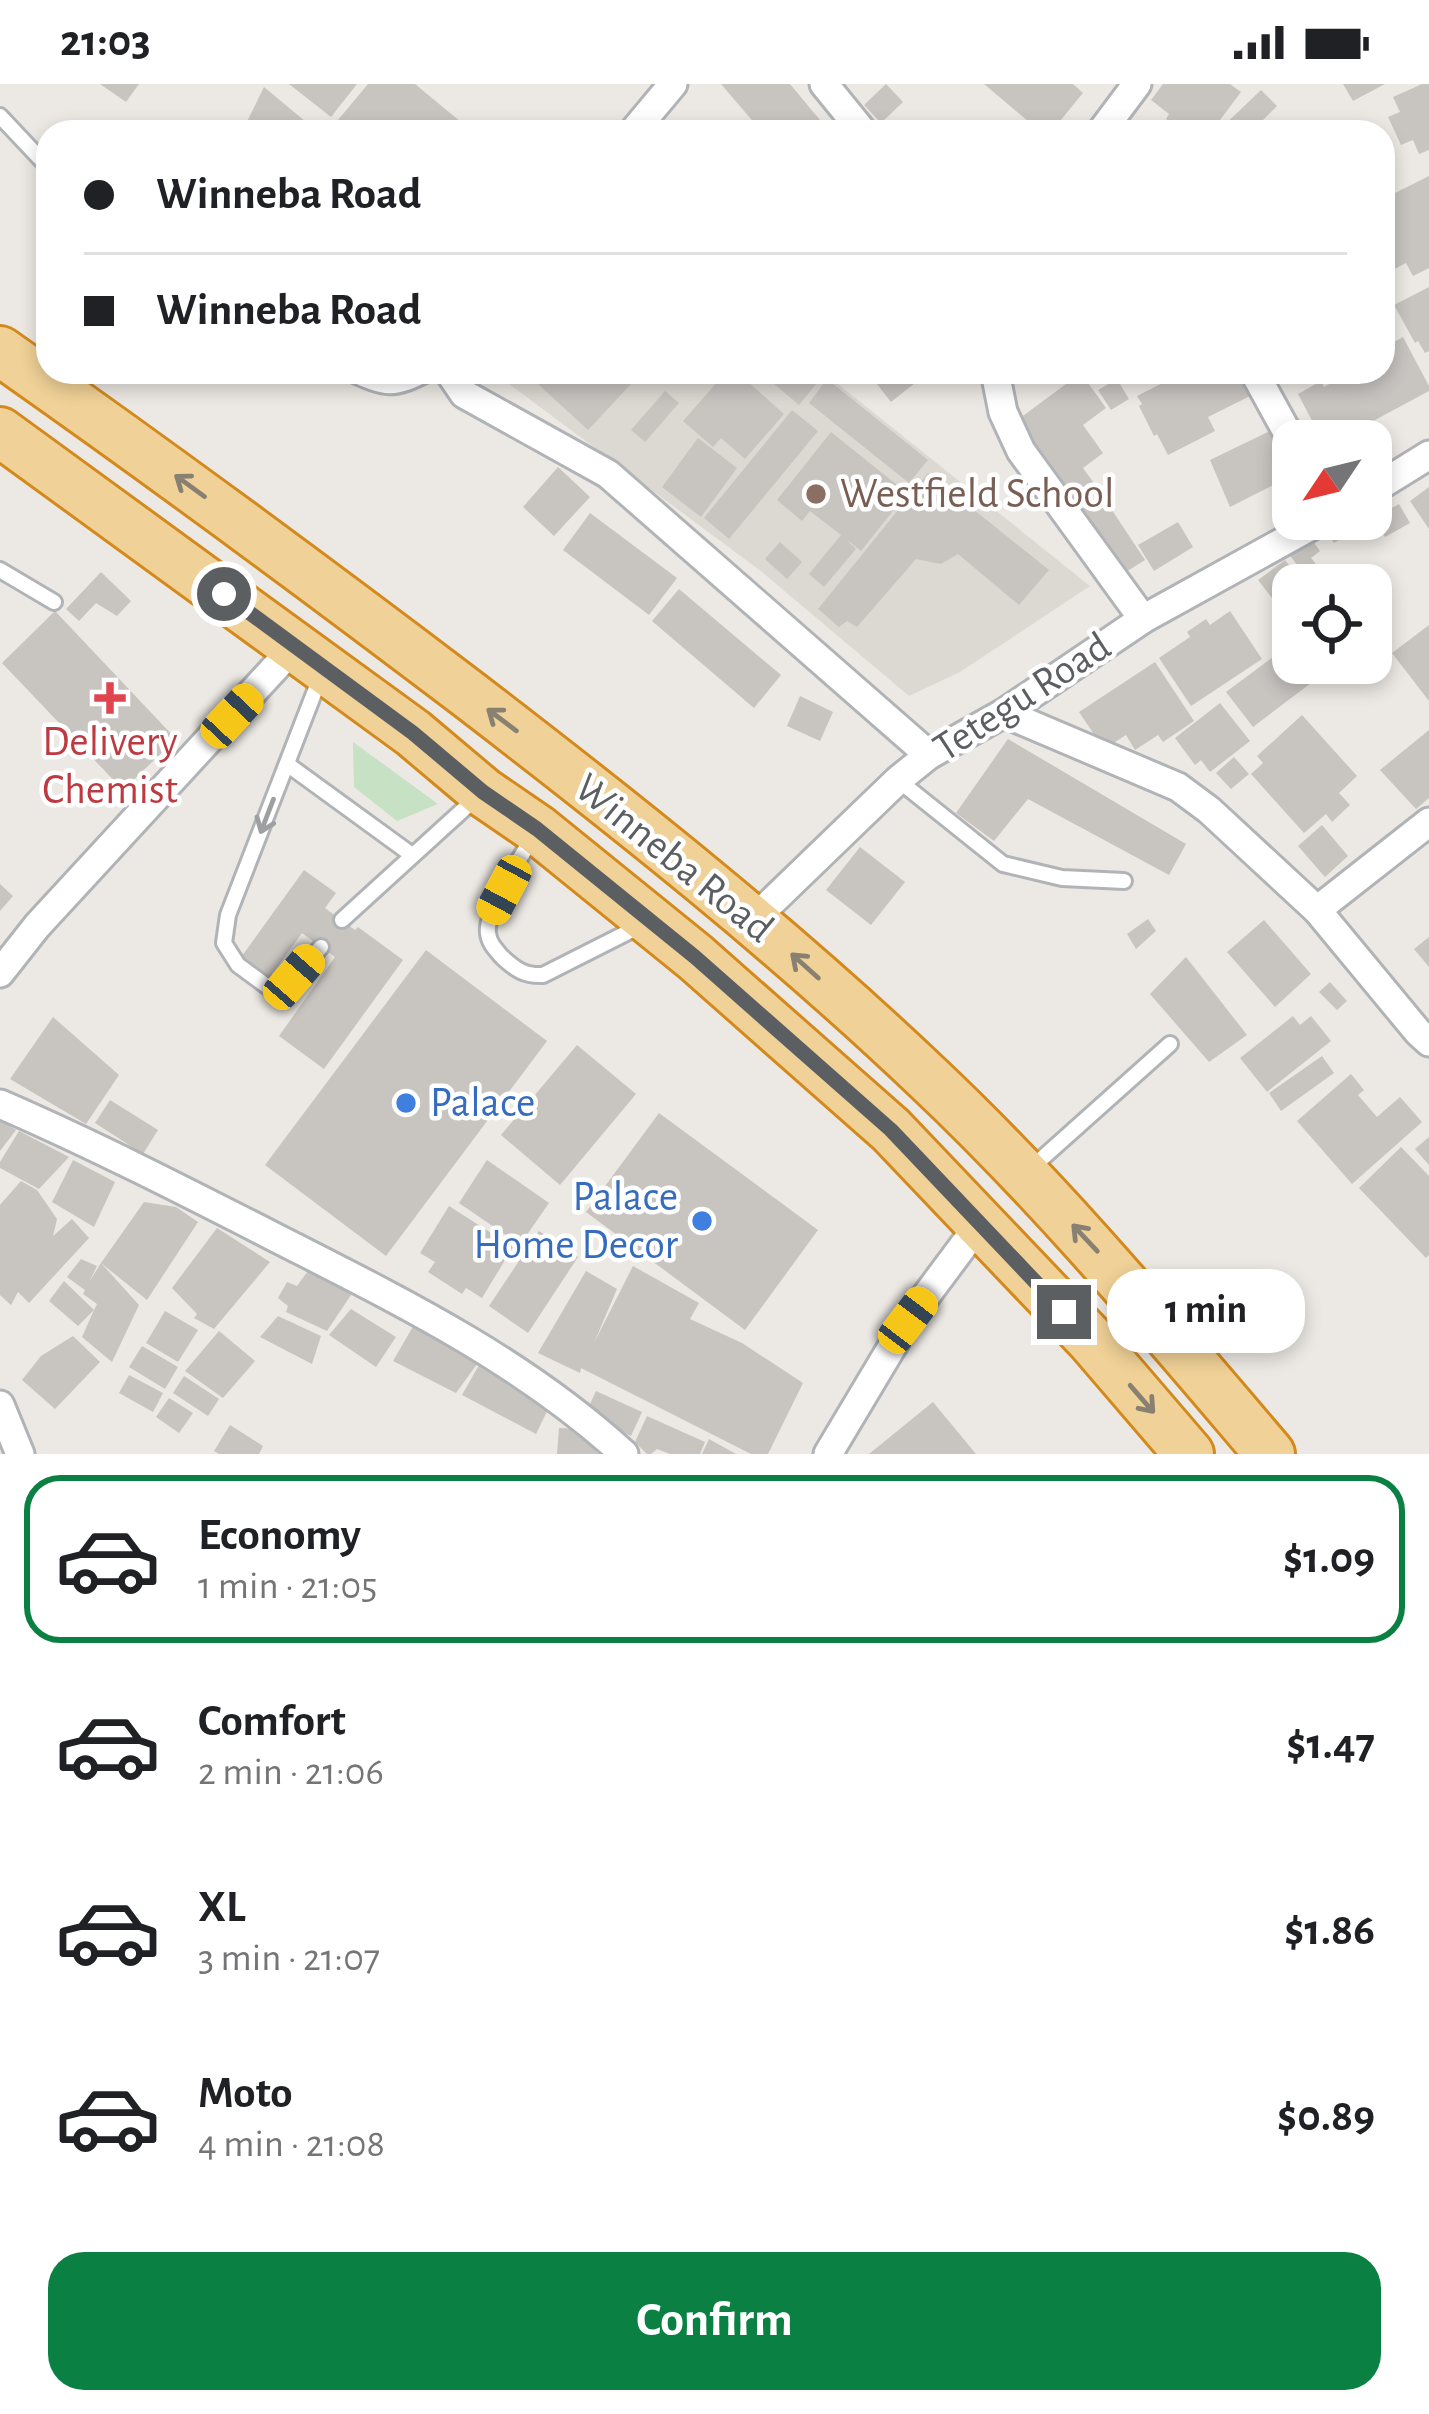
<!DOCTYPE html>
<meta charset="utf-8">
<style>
:root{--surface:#fff;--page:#f6f6f6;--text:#202124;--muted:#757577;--line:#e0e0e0;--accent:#0b8043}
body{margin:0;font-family:"Alegreya Sans",sans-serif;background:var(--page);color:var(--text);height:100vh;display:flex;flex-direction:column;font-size:45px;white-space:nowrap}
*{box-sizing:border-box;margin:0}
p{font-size:39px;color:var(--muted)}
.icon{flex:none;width:66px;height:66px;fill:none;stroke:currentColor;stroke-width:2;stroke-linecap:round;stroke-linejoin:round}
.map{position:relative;height:1370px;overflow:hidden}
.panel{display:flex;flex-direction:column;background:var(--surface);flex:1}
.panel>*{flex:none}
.hud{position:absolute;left:36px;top:36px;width:1359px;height:264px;border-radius:36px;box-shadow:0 6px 18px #0003;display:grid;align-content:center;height:264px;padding:0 48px;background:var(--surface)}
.needle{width:78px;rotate:235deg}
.fabs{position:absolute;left:1272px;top:336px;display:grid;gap:24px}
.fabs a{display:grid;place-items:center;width:120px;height:120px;border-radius:24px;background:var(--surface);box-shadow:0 6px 18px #0003;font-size:60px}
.end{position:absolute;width:54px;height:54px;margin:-27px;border:15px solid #5c5f62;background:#fff;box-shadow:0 0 0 6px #fff}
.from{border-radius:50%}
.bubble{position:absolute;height:84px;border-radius:36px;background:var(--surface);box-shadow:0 6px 18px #0003;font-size:39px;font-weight:700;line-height:84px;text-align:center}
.car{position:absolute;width:36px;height:72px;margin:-36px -18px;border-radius:15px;box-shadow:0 0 9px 3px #0007;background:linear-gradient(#f5c518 24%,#345 0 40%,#f5c518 0 76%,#345 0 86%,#f5c518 0)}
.hud b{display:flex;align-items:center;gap:42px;height:114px;font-size:45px}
.hud b+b{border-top:3px solid var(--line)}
.hud i{width:30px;height:30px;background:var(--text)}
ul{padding:21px 0 0;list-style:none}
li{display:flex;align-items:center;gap:36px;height:168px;margin:0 24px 18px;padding:0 24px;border:6px solid transparent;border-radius:36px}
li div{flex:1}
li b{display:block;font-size:45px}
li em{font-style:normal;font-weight:700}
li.current{border-color:var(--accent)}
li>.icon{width:108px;height:108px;stroke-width:1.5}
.button{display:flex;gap:24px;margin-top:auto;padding:24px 48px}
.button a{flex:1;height:138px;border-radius:36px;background:var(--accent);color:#fff;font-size:48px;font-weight:700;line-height:138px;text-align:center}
.status{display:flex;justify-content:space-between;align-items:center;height:84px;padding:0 60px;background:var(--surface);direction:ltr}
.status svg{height:33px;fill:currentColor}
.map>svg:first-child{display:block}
.education{fill:#dcd8d2}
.green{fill:#c6e1c3}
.building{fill:#c8c4c0}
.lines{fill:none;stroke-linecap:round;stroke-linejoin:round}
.lane-casing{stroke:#b1b4b7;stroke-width:20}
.street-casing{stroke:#b1b4b7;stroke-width:33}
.highway-casing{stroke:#d4891c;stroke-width:54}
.lane{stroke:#fff;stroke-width:14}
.street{stroke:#fff;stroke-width:27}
.highway{stroke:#f0d197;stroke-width:48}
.oneway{stroke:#888172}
.oneway2{stroke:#9d9fa1}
.route{stroke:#5c5f62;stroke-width:15}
.education-dot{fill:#8d6e63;stroke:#fff;stroke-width:4.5}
.health-dot{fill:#e0444e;stroke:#fff;stroke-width:4.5}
.shop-dot{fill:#3f7fe0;stroke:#fff;stroke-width:4.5}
.labels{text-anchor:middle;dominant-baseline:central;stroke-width:9;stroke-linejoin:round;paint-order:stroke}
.education-label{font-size:42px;fill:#785e54;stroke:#fff;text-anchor:start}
.street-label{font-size:42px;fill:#5c5f62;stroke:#fff}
.health-label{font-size:42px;fill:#be3a42;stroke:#fff}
.shop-label{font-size:42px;fill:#366cbe;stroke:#fff;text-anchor:start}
</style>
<div class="status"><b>21:03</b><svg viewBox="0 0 49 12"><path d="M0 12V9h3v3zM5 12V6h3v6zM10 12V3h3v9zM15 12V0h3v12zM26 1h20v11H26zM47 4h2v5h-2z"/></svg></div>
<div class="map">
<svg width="1429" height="1370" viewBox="0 0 1429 1370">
<rect width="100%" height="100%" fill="#ece9e4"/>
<polygon class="education" points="493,288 823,288 1090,502 960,588 909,612 762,488"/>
<polygon class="green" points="353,658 438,720 397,737 354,703"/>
<g class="building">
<polygon points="100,0 139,0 126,18"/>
<polygon points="289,0 357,0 331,33"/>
<polygon points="368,0 415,0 473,48 328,48"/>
<polygon points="721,0 790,0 830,48 762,48"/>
<polygon points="886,0 903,18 881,39 864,21"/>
<polygon points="984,0 1073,0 1083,9 1051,48 1041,48"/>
<polygon points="1163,0 1230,0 1241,8 1211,48 1184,48 1166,35 1169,30 1151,16"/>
<polygon points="1343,0 1385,0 1353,17"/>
<polygon points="1422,0 1429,0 1429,66 1419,70 1413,56 1401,61 1388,33 1400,28 1393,13"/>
<polygon points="264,3 318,48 242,48"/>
<polygon points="1261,6 1277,22 1251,48 1217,48"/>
<polygon points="1429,92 1429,184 1413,192 1406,179 1383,191 1383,115"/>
<polygon points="1429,203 1429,267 1425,269 1418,257 1415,259 1394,221"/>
<polygon points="1403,253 1429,302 1429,307 1336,357 1315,357 1313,354 1319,350 1298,310 1321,297 1324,303 1351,288 1383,288 1383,264"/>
<polygon points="525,288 621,288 632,299 588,346"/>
<polygon points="726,288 737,288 784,330 745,375 721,354 713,363 683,337"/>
<polygon points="760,288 817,288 822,293 799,321"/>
<polygon points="884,288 929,288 891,318 877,300 887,292"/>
<polygon points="1184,288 1238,288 1250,312 1208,333 1215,347 1168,371 1157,350 1154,352 1139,322 1142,320 1137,312"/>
<polygon points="1279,288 1304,288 1285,299"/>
<polygon points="1081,289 1106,324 1083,341 1103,369 1083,384 1096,402 1071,420 1038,375 1042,372 1016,337"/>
<polygon points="827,295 928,376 909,399 809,319"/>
<polygon points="1117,295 1129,315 1111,326 1098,306"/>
<polygon points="665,307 679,319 645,358 631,346"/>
<polygon points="792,326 818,347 729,455 704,434"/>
<polygon points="1278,343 1293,373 1293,391 1230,423 1210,376"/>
<polygon points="831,348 907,409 861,467 846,455 856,465 824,503 809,490 841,451 810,427 802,437 777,416"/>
<polygon points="698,354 737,384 701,433 662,403"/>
<polygon points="558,383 590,413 554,452 523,423"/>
<polygon points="928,389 1049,486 1019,521 958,470 941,480 916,475 857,543 847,537 839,543 818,525"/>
<polygon points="1429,403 1429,445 1410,417"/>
<polygon points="1102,411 1145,476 1121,491 1079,427"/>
<polygon points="1399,420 1410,439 1385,453 1374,434"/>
<polygon points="590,429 677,494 649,531 563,466"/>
<polygon points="1339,435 1367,435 1369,438 1334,459 1324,444"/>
<polygon points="1178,438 1193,463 1154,487 1138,461"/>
<polygon points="1307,449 1320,467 1311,474 1319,484 1306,493 1286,466"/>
<polygon points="780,458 802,478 787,495 765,475"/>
<polygon points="1285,476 1302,498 1293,501 1293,505 1275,518 1258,496"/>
<polygon points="101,488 131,517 117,532 96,519 79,537 66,525"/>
<polygon points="1322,488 1331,501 1304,501"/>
<polygon points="679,505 781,591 754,624 652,537"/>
<polygon points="55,527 176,655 123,706 2,579"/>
<polygon points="1230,527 1262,575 1191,622 1159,574 1190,553 1187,548 1206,535 1210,541"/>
<polygon points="1429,541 1429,617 1392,569"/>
<polygon points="1285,564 1293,579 1296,579 1311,599 1253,643 1226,608"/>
<polygon points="1155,578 1194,637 1163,658 1158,651 1135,666 1126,651 1104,665 1079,628"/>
<polygon points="800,612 833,628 820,657 787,642"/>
<polygon points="1220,619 1250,657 1210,688 1201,676 1195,681 1175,654"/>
<polygon points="1302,631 1357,692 1339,709 1350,721 1332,738 1326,730 1304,749 1251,690 1263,679 1257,672"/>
<polygon points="1429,646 1429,714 1416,725 1380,686"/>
<polygon points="1008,655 1186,760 1169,791 1028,715 994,757 956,729"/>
<polygon points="1234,673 1249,690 1231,705 1216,689"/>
<polygon points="1322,741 1348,772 1325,793 1298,762"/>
<polygon points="860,763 905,798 871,841 826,806"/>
<polygon points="304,786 336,809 325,824 355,846 358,843 403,876 324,985 279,952 335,873 302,849 270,893 242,872"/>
<polygon points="0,800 13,812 0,827"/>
<polygon points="1148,835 1156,847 1136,865 1127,850"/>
<polygon points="1264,836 1311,890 1275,923 1227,868"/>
<polygon points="1429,853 1429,883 1414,865"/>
<polygon points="426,866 547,957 386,1172 265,1081"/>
<polygon points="1186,873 1247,951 1209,978 1150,910"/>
<polygon points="1330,898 1347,917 1337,926 1319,908"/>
<polygon points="1293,932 1300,941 1311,932 1331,957 1267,1008 1240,974"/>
<polygon points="53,933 119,991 86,1040 10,995"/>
<polygon points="577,961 636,1010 560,1101 501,1051"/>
<polygon points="1322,972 1334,989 1281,1027 1269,1009"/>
<polygon points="1351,990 1364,1006 1358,1011 1377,1033 1400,1013 1422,1038 1352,1100 1297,1037"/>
<polygon points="110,1016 158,1046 143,1070 95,1039"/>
<polygon points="659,1029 818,1146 745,1246 586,1128"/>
<polygon points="0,1036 16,1046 0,1067"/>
<polygon points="19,1047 69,1073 39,1105 0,1084 0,1078"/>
<polygon points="1429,1053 1429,1081 1415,1065"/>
<polygon points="1401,1063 1429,1092 1429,1171 1426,1174 1359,1104"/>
<polygon points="73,1076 115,1098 94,1143 52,1118"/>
<polygon points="487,1076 549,1119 520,1161 459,1119"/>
<polygon points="21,1097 37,1106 57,1135 53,1152 72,1135 89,1154 29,1219 18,1208 11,1221 0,1211 0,1121"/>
<polygon points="144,1118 176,1123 198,1138 147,1216 101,1179"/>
<polygon points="449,1122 513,1163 482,1214 466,1204 462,1210 428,1188 435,1178 420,1169"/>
<polygon points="217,1144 270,1178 214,1245 194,1234 197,1230 172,1204"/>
<polygon points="539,1147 578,1173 528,1249 489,1222"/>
<polygon points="81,1175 97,1182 89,1198 101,1179 139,1221 112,1278 82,1253 94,1226 78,1242 49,1217 64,1197 94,1226 97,1220 83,1210 85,1206 67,1193"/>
<polygon points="633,1182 699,1219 690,1235 742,1259 803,1299 768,1370 751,1370 581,1284 580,1289 538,1269 586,1187 617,1205 594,1259"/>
<polygon points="308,1187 335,1197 351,1211 327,1247 286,1228 288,1222 278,1214 287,1198 297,1202"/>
<polygon points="351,1225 396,1253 376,1283 329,1251"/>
<polygon points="165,1227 198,1246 178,1278 146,1259"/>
<polygon points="278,1232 321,1252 312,1280 260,1253"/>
<polygon points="415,1239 480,1276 456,1309 393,1277"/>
<polygon points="219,1247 255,1277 223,1314 185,1287"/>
<polygon points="73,1252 100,1278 55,1325 22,1296 41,1272"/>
<polygon points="142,1262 178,1283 165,1305 129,1283"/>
<polygon points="479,1281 551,1319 536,1350 462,1311"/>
<polygon points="129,1291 163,1309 153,1328 119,1309"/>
<polygon points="184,1292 219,1315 208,1332 173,1309"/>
<polygon points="596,1307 642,1328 631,1352 585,1331"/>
<polygon points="169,1314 193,1329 179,1349 156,1333"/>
<polygon points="933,1318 976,1370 869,1370"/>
<polygon points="647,1332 705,1358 700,1370 670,1370 657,1365 651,1370 647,1370 635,1358"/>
<polygon points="230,1341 263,1362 259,1370 219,1370 214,1367"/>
<polygon points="559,1344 577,1345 610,1370 557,1370"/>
<polygon points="709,1355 736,1370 702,1370"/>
</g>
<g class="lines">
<g class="lane-casing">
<g id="lane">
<polyline points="0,32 48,83"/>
<path d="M347,288C387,306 392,308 431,288"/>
<polyline points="0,486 54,518"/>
<polyline points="320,594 228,831 224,859 238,881 268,903 294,893 321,863"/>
<polyline points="287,680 412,771"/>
<polyline points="898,696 1003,780 1062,794 1124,797"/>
<path d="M532,754C520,775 485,827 488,849C489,859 495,865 502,873C516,886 525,892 543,891L640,842"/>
<polyline points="342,836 476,714"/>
<polyline points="1029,1086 1170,960"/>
</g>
</g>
<g class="street-casing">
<g id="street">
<polyline points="824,0 863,48"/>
<polyline points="633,48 673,0"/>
<polyline points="1101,48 1137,0"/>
<polyline points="449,288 464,310 608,390 929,671"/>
<polyline points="995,288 1003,328 1021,367 1143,535"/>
<polyline points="1254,288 1293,359"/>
<polyline points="1371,407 1429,371"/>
<polyline points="1004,629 1178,703 1209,726 1317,826 1418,948 1429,958"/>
<polyline points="1317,826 1429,738"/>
<polyline points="753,836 898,696 929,671 1004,629 1143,535 1324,435"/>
<polyline points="0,889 37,842 296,561"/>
<path d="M0,1020C99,1063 194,1112 290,1161C408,1221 526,1280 624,1370"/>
<polyline points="0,1321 20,1370"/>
<polyline points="828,1370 908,1236 981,1138"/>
</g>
</g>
<g class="highway-casing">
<g id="highway">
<path d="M0,267C158,378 314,493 468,610C627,732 783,856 928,994C1052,1111 1160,1241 1270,1370"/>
<polyline points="0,348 413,649 483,708 537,745 695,873 891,1046 1092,1257 1189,1370"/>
</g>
</g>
<use href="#lane" class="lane"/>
<use href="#street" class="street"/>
<use href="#highway" class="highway"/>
</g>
<defs><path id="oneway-shaft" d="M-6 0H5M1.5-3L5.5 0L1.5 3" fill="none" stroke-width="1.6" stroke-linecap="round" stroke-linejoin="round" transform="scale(3)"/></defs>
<g class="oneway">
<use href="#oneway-shaft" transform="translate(190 402) rotate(-144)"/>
<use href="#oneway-shaft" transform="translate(502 636) rotate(-143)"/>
<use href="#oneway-shaft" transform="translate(805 882) rotate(-138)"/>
<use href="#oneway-shaft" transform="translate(1085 1154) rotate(-133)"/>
<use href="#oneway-shaft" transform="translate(1142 1315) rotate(49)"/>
</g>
<use class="oneway2" href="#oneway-shaft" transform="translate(267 732) rotate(111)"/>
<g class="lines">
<polyline class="route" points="224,510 413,649 483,708 537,745 695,873 891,1046 1064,1228"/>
</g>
<circle class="education-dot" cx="816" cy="410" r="12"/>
<path class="health-dot" d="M104 596h12v12h12v12h-12v12h-12v-12h-12v-12h12z"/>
<g class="shop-dot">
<circle cx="406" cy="1019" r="12"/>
<circle cx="702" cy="1137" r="12"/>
</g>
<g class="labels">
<g class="education-label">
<text x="840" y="410">Westfield School</text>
</g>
<g class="street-label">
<text transform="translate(1022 613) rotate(-33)">Tetegu Road</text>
<text transform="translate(674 774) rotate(39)">Winneba Road</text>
</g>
<g class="health-label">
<text x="110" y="658">Delivery<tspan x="110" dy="48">Chemist</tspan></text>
</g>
<g class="shop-label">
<text x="430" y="1019">Palace</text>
<text x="678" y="1113" text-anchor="end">Palace<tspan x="678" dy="48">Home Decor</tspan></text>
</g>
</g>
</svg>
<div class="fabs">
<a><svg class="needle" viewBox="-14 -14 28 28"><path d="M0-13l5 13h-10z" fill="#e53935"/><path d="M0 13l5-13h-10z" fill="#757577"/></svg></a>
<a><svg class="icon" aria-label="locate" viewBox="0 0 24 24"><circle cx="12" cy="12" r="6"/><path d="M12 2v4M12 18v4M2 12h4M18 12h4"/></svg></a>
</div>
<i class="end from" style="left:224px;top:510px"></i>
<i class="end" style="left:1064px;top:1228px"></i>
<div class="bubble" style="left:1107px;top:1185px;width:198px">1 min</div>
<i class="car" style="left:232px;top:632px;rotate:43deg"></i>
<i class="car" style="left:504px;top:806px;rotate:208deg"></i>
<i class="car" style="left:294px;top:893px;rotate:41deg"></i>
<i class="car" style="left:908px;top:1236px;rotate:37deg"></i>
<div class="hud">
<b><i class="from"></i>Winneba Road</b>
<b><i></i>Winneba Road</b>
</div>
</div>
<section class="panel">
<ul>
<li class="current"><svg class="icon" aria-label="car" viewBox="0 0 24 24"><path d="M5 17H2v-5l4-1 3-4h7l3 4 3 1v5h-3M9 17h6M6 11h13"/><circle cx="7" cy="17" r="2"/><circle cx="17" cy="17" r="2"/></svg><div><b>Economy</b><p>1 min · 21:05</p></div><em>$1.09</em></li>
<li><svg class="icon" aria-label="car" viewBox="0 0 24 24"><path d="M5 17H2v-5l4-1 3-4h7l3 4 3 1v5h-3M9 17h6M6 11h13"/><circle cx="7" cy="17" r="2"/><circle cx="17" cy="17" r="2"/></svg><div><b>Comfort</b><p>2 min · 21:06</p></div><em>$1.47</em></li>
<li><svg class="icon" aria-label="car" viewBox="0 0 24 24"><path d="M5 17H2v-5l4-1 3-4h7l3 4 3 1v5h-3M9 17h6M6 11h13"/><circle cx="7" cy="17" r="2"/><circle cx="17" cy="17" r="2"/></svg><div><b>XL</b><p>3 min · 21:07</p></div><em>$1.86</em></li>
<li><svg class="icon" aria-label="car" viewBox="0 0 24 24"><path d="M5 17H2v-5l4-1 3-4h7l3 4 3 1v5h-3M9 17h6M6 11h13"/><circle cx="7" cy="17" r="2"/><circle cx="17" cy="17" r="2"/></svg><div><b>Moto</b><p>4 min · 21:08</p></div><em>$0.89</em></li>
</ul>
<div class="button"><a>Confirm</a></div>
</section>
